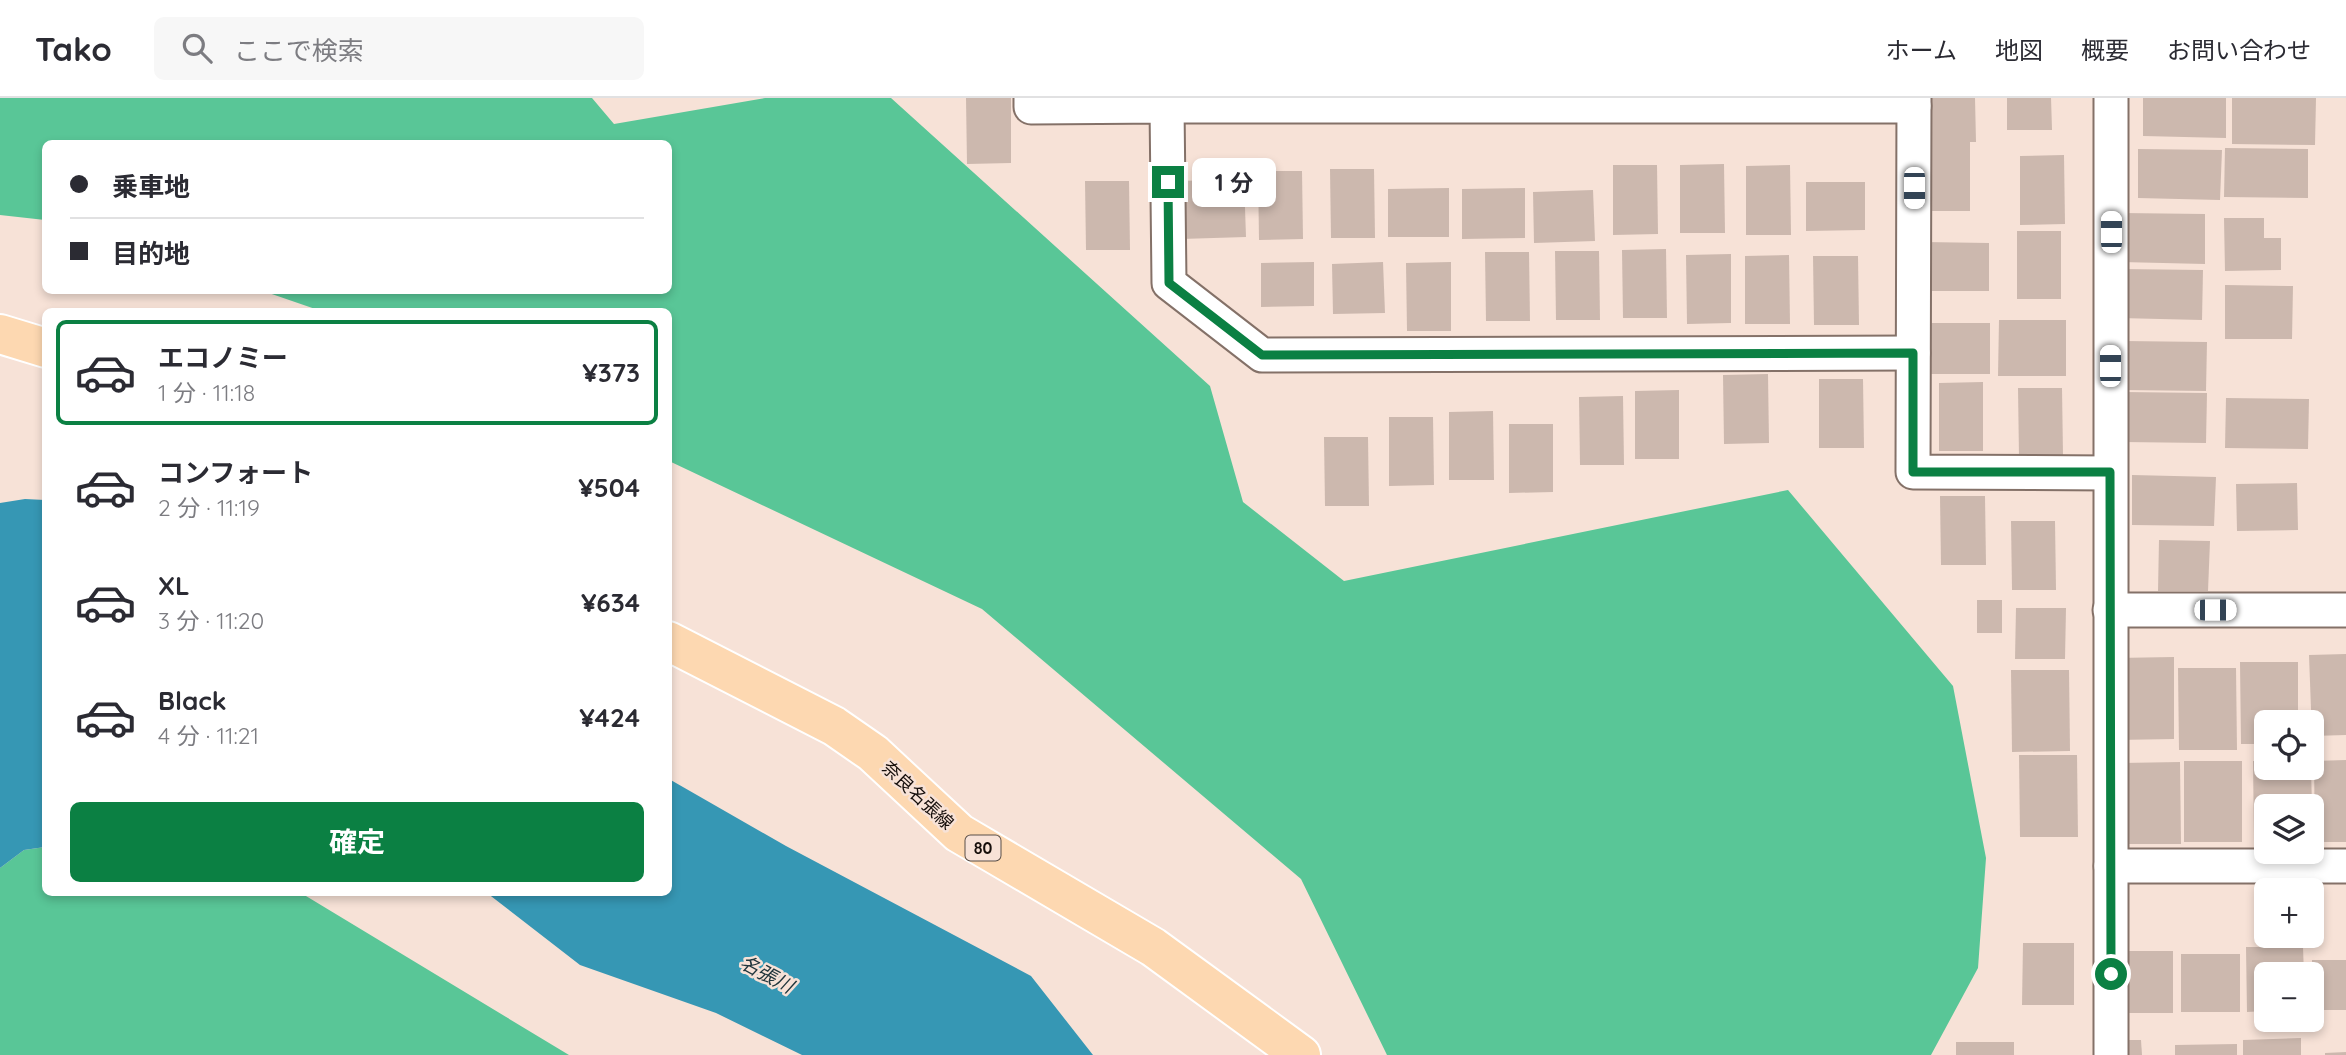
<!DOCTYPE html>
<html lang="ja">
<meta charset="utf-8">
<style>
:root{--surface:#fff;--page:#f7f7f7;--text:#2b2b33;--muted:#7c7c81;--line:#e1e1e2;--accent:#0b8043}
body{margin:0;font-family:Quicksand,"Noto Sans JP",sans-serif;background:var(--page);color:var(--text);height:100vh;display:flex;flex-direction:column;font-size:26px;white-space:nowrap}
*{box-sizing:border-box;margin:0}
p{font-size:23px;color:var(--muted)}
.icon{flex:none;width:38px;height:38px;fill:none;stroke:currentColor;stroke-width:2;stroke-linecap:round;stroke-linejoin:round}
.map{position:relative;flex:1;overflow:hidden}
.details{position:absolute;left:42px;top:210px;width:630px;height:588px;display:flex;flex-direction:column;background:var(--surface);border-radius:10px;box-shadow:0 4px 10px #0003}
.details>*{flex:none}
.top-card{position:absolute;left:42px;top:42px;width:630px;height:154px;border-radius:10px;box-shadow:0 4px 10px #0003;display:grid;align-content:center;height:154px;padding:0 28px;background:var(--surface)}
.tools{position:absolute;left:2254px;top:612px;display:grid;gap:14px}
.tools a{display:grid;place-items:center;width:70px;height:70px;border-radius:10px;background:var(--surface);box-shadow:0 4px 10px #0003;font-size:35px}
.end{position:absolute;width:32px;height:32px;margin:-16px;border:9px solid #0b8043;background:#fff;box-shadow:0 0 0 4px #fff}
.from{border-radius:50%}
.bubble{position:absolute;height:49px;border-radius:10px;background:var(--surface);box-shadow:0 4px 10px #0003;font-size:23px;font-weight:700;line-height:49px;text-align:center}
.car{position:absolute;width:21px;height:42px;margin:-21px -10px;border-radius:9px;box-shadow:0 0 5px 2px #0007;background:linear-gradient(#fff 24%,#345 0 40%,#fff 0 76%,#345 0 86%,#fff 0)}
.top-card b{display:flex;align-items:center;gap:24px;height:66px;font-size:26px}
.top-card b+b{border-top:2px solid var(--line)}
.top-card i{width:18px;height:18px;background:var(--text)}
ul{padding:12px 0 0;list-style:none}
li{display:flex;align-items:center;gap:21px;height:105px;margin:0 14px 10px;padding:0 14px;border:4px solid transparent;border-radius:10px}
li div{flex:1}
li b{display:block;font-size:26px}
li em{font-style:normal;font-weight:700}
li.current{border-color:var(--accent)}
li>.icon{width:63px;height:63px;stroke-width:1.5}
.action{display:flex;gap:14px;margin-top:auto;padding:14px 28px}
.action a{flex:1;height:80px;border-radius:10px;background:var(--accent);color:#fff;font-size:28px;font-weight:700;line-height:80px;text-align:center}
header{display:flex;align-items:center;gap:42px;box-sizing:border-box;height:98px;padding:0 35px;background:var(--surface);border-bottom:2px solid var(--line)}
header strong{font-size:33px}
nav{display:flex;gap:38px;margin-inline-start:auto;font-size:24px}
.search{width:490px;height:63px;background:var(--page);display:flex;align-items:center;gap:18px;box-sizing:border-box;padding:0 24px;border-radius:10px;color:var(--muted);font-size:26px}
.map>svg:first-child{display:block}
.forest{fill:#59c697}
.water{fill:#3697b4}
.building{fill:#ccb8ae}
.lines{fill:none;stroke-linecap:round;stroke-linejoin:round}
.minor-casing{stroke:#847168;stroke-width:37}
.primary-casing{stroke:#fff;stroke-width:42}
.minor{stroke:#fff;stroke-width:33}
.primary{stroke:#fdd8b1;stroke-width:38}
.route{stroke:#0b8043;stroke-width:9}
.labels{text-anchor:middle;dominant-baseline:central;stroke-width:5;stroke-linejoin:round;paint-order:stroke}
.shield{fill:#f7e2d7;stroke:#594e48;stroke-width:2}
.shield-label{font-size:16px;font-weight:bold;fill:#150e0b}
.street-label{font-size:18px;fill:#150e0b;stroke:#f7e2d7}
.water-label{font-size:19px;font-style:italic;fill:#20363d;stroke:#f7e2d7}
</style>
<header>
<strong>Tako</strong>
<div class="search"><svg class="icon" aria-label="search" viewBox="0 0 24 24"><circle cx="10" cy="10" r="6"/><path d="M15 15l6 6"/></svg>ここで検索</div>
<nav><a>ホーム</a><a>地図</a><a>概要</a><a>お問い合わせ</a></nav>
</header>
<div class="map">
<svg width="2346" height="957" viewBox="0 0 2346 957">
<rect width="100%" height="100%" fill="#f7e2d7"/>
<g class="forest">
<polygon points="0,0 592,0 614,26 765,0 891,0 1210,288 1243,404 1344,483 1788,392 1953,588 1986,760 1978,870 1931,957 1387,957 1301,781 982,511 669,363 668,214 324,214 263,193 668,192 668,46 46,46 45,122 0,117"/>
<polygon points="45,749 46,794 301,795 569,957 0,957 0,770 24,752"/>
</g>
<g class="water">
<polygon points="25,401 45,402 45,749 24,752 0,770 0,405"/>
<polygon points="669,681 786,748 1031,878 1093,957 802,957 716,915 580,867 487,795 668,794"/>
</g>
<g class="building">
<polygon points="966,0 1011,0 1011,65 967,66"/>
<polygon points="1931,0 1975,0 1976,44 1970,44 1970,113 1926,113 1925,45 1932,45"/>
<polygon points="2007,0 2051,0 2052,32 2007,32"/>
<polygon points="2143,0 2226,0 2226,40 2143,38"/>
<polygon points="2232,0 2316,0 2315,47 2232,46"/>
<polygon points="2225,50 2308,51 2308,100 2224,99"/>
<polygon points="2138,51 2222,52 2220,102 2138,100"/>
<polygon points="2064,57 2065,126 2020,127 2020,58"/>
<polygon points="1724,66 1725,135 1680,135 1680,67"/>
<polygon points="1613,67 1657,67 1658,136 1613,137"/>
<polygon points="1790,67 1791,137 1746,137 1746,68"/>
<polygon points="1330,71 1374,71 1375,140 1331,140"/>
<polygon points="1258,73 1302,73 1303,141 1259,142"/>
<polygon points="1244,81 1246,139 1181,141 1179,83"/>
<polygon points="1085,83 1129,83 1130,152 1086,152"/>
<polygon points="1806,84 1865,84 1865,132 1806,133"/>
<polygon points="1449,90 1449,139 1388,139 1388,91"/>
<polygon points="1525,90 1525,140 1462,141 1462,91"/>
<polygon points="1593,92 1595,143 1534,145 1533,94"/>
<polygon points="2122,115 2205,116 2205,166 2121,164"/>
<polygon points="2224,120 2264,120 2264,140 2281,140 2281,172 2225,173"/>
<rect x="2017" y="133" width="44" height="68"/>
<polygon points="1924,144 1989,145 1989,193 1924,193"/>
<polygon points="1666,151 1667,220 1623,220 1622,152"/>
<polygon points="1555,153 1599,153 1600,222 1556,222"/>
<polygon points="1485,154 1529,154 1530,223 1486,223"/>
<polygon points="1731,156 1731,225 1687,226 1686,157"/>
<polygon points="1789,157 1790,226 1745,226 1745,158"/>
<polygon points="1813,158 1858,158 1859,227 1814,227"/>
<polygon points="1314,164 1314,208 1261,209 1261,165"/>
<polygon points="1383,164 1385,215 1333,216 1332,166"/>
<polygon points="1451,164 1451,233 1407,233 1406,165"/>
<polygon points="2120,171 2203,172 2202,222 2119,220"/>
<polygon points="2225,187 2293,188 2292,241 2225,241"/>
<polygon points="1999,222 2066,222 2066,278 1998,278"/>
<rect x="1927" y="225" width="63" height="51"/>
<polygon points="2123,243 2207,244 2206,293 2123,292"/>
<polygon points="1768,276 1769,345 1724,346 1723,277"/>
<polygon points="1819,281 1863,281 1864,350 1819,350"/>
<polygon points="1983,284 1983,353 1939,353 1939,285"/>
<polygon points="2018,290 2062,290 2063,358 2019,359"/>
<polygon points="1679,292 1679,361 1635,361 1635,293"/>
<polygon points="2123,294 2207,295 2206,345 2123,344"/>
<polygon points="1623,298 1624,367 1580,367 1579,299"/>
<polygon points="2226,300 2309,301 2308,351 2225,350"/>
<polygon points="1493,313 1494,382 1449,382 1449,314"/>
<polygon points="1389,319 1433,319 1434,387 1389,388"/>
<polygon points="1509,326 1553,326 1553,394 1509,395"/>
<polygon points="1324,339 1368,339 1369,408 1325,408"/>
<polygon points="2132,377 2216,379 2214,428 2132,427"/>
<polygon points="2297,385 2298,432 2237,433 2236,386"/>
<polygon points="1940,398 1985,398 1986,467 1941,467"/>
<polygon points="2011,423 2055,423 2056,492 2012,492"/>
<polygon points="2159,442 2210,443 2208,493 2158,493"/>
<rect x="1977" y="502" width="25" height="33"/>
<polygon points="2016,510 2066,510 2065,561 2015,561"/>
<polygon points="2346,556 2346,637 2312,638 2309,557"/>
<polygon points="2174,559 2174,641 2116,642 2116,560"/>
<polygon points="2240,564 2298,564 2298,625 2266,625 2266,646 2241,646"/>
<polygon points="2178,570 2236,570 2237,652 2179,652"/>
<polygon points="2011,572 2069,572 2070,653 2012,654"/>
<polygon points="2019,657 2077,657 2078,739 2020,739"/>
<polygon points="2346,662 2346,744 2315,744 2314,663"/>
<rect x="2184" y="663" width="58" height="81"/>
<polygon points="2253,663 2266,663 2266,670 2311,670 2312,709 2266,709 2266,744 2254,744"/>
<polygon points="2180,664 2181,746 2123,746 2122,665"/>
<polygon points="2023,845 2074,845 2074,907 2022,907"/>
<polygon points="2246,849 2303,849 2304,877 2266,877 2266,913 2247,914"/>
<rect x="2116" y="853" width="57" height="62"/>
<rect x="2181" y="856" width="59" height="58"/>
<rect x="2312" y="862" width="34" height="50"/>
<polygon points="2301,940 2301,957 2243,957 2243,942"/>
<polygon points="2111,942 2141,942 2142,957 2112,957"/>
<rect x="1956" y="944" width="58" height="13"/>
<polygon points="2237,946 2237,957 2175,957 2175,947"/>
<polygon points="2346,954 2346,957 2325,957 2325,955"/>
</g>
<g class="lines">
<g class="minor-casing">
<g id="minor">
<polyline points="1031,0 1031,9 1167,8 1169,185 1262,257 1913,255"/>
<polyline points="1914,0 1913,374 2110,375"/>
<polyline points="1167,8 1914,8"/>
<polyline points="2110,512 2346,512"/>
<polyline points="2111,768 2346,768"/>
<polyline points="2111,957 2111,0"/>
</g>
</g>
<g class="primary-casing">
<g id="primary">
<polyline points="0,236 46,250"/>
<polyline points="668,543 834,628 873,655 959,735 1153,849 1301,957"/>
</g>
</g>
<use href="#minor" class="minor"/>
<use href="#primary" class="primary"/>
</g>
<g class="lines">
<polyline class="route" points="1168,84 1169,185 1262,257 1913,255 1913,374 2110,374 2111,876"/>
</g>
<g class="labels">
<rect class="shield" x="965.5" y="737.5" width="35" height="25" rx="5"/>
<g class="shield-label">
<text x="983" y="750">80</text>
</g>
<g class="street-label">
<text transform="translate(918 697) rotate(43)">奈良名張線</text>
</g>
<g class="water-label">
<text transform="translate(767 876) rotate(28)">名張川</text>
</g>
</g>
</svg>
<div class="tools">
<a><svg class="icon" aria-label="locate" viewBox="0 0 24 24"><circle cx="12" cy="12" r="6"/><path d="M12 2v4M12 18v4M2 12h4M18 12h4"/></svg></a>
<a><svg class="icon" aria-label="layers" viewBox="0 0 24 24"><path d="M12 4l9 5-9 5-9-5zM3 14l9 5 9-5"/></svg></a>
<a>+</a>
<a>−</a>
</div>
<i class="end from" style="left:2111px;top:876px"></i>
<i class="end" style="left:1168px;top:84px"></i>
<div class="bubble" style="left:1192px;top:60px;width:84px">1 分</div>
<i class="car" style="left:1914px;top:90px;rotate:180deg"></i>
<i class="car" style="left:2111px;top:134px;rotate:0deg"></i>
<i class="car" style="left:2110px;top:268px;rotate:0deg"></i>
<i class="car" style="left:2215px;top:512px;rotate:90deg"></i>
<div class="top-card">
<b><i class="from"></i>乗車地</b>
<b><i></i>目的地</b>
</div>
<section class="details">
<ul>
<li class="current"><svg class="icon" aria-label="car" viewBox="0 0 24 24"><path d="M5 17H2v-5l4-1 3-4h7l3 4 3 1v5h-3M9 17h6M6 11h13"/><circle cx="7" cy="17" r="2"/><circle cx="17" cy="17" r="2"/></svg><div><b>エコノミー</b><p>1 分 · 11:18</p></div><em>¥373</em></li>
<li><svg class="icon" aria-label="car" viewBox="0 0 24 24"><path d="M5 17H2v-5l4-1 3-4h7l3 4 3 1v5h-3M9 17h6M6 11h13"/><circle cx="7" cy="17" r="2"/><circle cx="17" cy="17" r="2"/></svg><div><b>コンフォート</b><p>2 分 · 11:19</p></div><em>¥504</em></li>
<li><svg class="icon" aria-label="car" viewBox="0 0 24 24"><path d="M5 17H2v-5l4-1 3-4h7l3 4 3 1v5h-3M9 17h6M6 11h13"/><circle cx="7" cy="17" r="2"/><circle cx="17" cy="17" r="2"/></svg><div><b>XL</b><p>3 分 · 11:20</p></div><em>¥634</em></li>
<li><svg class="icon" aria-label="car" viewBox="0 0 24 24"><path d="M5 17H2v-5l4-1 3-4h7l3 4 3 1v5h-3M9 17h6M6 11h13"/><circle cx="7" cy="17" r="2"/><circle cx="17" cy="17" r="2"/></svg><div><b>Black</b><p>4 分 · 11:21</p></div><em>¥424</em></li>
</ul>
<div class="action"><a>確定</a></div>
</section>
</div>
